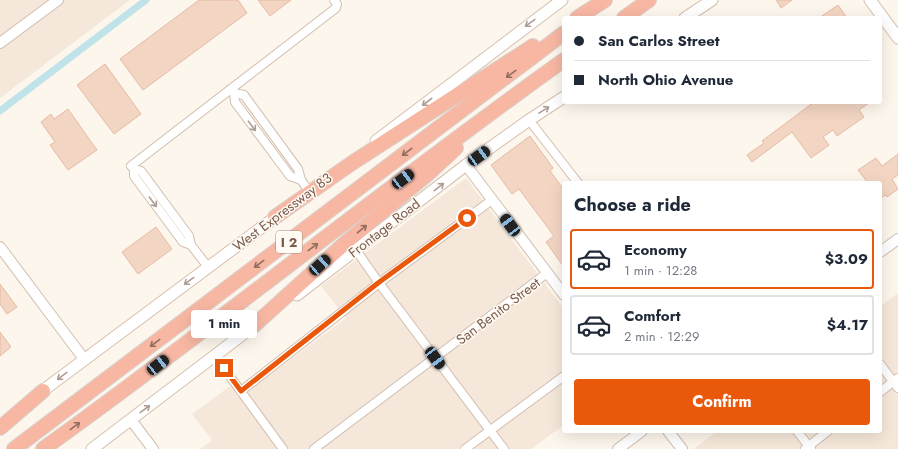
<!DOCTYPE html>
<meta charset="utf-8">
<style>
:root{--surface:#fff;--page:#f2f2f3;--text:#1f2937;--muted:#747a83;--line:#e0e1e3;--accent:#ea580c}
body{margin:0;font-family:Jost,sans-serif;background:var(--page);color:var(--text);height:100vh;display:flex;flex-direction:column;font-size:15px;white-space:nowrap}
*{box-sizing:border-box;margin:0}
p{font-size:13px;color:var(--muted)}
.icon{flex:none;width:22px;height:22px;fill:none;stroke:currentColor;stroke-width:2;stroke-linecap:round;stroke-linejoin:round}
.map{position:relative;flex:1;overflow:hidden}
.drawer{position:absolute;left:562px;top:181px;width:320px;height:252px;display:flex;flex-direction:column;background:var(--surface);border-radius:4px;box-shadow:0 4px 16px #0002}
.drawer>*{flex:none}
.hud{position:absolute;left:562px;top:16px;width:320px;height:88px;border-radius:4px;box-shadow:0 4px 16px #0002;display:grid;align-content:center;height:88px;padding:0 12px;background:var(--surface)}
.end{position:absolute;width:18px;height:18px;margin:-9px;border:5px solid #ea580c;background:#fff;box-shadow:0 0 0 2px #fff}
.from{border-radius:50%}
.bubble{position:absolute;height:28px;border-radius:4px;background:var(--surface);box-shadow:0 4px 16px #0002;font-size:13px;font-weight:700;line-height:28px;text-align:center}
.car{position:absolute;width:12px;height:24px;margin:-12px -6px;border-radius:5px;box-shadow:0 0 3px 1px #0007;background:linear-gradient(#222 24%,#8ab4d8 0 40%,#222 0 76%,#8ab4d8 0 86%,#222 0)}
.hud b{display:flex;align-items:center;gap:14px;height:38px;font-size:15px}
.hud b+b{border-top:1px solid var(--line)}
.hud i{width:10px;height:10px;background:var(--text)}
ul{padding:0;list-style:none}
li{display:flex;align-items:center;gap:12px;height:60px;margin:0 8px 6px;padding:0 4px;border:2px solid var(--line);border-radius:4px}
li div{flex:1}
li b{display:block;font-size:15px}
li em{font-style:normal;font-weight:700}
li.selected{border-color:var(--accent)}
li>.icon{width:36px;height:36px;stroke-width:1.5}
h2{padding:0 12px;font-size:18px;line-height:48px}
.button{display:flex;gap:8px;margin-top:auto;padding:8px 12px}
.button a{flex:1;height:46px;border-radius:4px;background:var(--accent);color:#fff;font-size:16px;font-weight:700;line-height:46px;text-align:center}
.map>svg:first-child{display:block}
.residential{fill:#f5e8da}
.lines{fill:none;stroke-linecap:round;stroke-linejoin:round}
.canal{stroke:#bfe3e8;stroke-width:7}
.building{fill:#f3d5c3;stroke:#e6bba3}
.minor-casing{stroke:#d1beb0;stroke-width:10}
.tertiary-casing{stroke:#d1beb0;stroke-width:12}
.secondary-casing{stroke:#d6c0b0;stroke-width:13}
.motorway-casing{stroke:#dad1cd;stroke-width:16}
.minor{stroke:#fff;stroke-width:8}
.tertiary{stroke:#fff;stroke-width:10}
.secondary{stroke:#fff;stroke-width:11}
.motorway{stroke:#f7b7a3;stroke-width:14}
.oneway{stroke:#af9d94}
.oneway2{stroke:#936e5e}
.route{stroke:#ea580c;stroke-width:5}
.labels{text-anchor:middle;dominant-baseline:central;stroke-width:3;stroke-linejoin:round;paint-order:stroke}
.shield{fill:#fffaf3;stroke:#a28b7f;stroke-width:1}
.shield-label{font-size:13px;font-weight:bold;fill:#7a5c4d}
.street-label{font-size:14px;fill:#7a5c4d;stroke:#fffaf3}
</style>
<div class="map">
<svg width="898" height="449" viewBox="0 0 898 449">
<rect width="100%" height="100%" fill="#fdf6ec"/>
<g class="residential">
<polygon points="0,0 130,0 0,98"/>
<polygon points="466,178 564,309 564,425 531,449 200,449 212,440 192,414 230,386 239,398 346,318 321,286"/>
<polygon points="898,293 898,449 694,449 717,431 880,431 880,307"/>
</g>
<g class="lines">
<polyline class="canal" points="0,111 146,0"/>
</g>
<g class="building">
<polygon points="199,0 238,0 247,13 143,90 120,59"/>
<polygon points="258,0 291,0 270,16"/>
<polygon points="776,0 792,0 781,8"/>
<polygon points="838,5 847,18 819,18"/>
<polygon points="105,64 141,114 114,134 77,85"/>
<polygon points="814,102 870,102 859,110 864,117 837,136 833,130 823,137 829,145 811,158 792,132 752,162 747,155 764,143 762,141"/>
<polygon points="68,109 97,150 68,170 50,145 55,142 41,122 51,114 54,119"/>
<polygon points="530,136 553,168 550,171 564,190 564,267 546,242 554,236 519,189 512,194 491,165"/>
<polygon points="898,154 898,175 892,179 898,189 887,197 885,195 880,199 880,183 868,183 858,170 876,158 882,166"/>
<polygon points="156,227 172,249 138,274 122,252"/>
<polygon points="0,284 17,307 7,314 0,304"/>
<polygon points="0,332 11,347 0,356"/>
</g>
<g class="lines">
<g class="minor-casing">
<g id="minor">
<polyline points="231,89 234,93 244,95 298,169 301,180 309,191"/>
<polyline points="234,93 235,102 290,176 301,180"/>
<polyline points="529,120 578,183"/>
<polyline points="134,169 141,171 189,236 191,245 208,267"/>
<polyline points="191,245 183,242 134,176 134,169 131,166 336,8 337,4 334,0"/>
<polyline points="356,250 379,283 504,449"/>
<polyline points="215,356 283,449"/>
<polyline points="880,364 898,388"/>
<polyline points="241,391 379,283 492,200"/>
<polyline points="880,392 898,378"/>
<polyline points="797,431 811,449"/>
<polyline points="314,449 547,273"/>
<polyline points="465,449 564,376"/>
<polyline points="805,449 828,431"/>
</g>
</g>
<g class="tertiary-casing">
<g id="tertiary">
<polyline points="0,43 58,0"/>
<polyline points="466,165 564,295"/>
<polyline points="0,247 84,359"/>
<polyline points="880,252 898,239"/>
<polyline points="131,420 153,449"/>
<polyline points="668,431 682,449"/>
<polyline points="618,449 642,431"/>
</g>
</g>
<g class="secondary-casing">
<g id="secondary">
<polyline points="870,0 898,38"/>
<polyline points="685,18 712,0"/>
<polyline points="376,141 562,0"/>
<polyline points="297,295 466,165 529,120 564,97"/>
<polyline points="37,395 281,213"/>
<polyline points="92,449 255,325"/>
</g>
</g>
<g class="motorway-casing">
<g id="motorway">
<polyline points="577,18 605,0"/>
<polyline points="624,18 649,0"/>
<polyline points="275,217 352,163 533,46"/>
<polyline points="249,330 344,244 429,173 456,148"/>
<polyline points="0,428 43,391"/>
<polyline points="14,449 564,33"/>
<path d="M43,449C219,323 387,186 564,60"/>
</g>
</g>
<use href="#minor" class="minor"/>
<use href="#tertiary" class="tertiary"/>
<use href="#secondary" class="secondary"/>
<use href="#motorway" class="motorway"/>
</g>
<defs><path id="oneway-shaft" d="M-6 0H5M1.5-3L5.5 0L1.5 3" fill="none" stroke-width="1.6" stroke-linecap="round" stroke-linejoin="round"/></defs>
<g class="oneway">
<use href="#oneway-shaft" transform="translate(530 23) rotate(144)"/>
<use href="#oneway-shaft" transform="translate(427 102) rotate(143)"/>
<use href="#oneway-shaft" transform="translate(544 110) rotate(-32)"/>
<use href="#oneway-shaft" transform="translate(252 126) rotate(53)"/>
<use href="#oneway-shaft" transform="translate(439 187) rotate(-38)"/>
<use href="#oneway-shaft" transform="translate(153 202) rotate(53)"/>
<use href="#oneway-shaft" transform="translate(189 281) rotate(144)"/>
<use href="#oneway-shaft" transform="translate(62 376) rotate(142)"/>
<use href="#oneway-shaft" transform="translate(145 409) rotate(-37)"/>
</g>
<g class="oneway2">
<use href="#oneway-shaft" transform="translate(511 74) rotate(143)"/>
<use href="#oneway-shaft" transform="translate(407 152) rotate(143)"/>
<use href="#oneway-shaft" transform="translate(362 229) rotate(-40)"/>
<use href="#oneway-shaft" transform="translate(313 247) rotate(-37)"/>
<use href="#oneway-shaft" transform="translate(259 264) rotate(143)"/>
<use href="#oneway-shaft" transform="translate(155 343) rotate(143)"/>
<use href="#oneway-shaft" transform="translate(75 426) rotate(-36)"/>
</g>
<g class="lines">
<polyline class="route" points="224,368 241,391 378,283 467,218"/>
</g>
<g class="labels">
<rect class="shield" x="276" y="231" width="26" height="22" rx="3"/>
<g class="shield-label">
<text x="289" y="242">I 2</text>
</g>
<g class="street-label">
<text transform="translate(282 212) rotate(-37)">West Expressway 83</text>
<text transform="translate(384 228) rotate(-38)">Frontage Road</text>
<text transform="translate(498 311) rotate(-37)">San Benito Street</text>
</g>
</g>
</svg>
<i class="end from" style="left:467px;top:218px"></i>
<i class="end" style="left:224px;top:368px"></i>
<div class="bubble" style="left:191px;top:310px;width:66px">1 min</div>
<i class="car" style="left:479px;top:156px;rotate:54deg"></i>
<i class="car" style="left:403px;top:179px;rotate:53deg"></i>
<i class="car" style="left:510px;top:225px;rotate:323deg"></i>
<i class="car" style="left:320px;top:265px;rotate:48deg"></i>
<i class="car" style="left:435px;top:358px;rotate:143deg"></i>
<i class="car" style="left:158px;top:365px;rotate:52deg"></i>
<div class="hud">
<b><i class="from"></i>San Carlos Street</b>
<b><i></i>North Ohio Avenue</b>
</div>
<section class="drawer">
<h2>Choose a ride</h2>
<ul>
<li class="selected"><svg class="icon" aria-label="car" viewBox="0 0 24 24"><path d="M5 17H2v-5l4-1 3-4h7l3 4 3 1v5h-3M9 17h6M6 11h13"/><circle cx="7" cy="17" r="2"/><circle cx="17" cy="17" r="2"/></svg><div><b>Economy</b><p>1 min · 12:28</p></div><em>$3.09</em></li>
<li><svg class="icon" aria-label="car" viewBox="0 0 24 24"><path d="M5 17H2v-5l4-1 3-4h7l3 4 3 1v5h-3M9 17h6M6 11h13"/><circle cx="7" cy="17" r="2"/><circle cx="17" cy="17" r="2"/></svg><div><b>Comfort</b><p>2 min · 12:29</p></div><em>$4.17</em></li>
</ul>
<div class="button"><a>Confirm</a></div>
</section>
</div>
